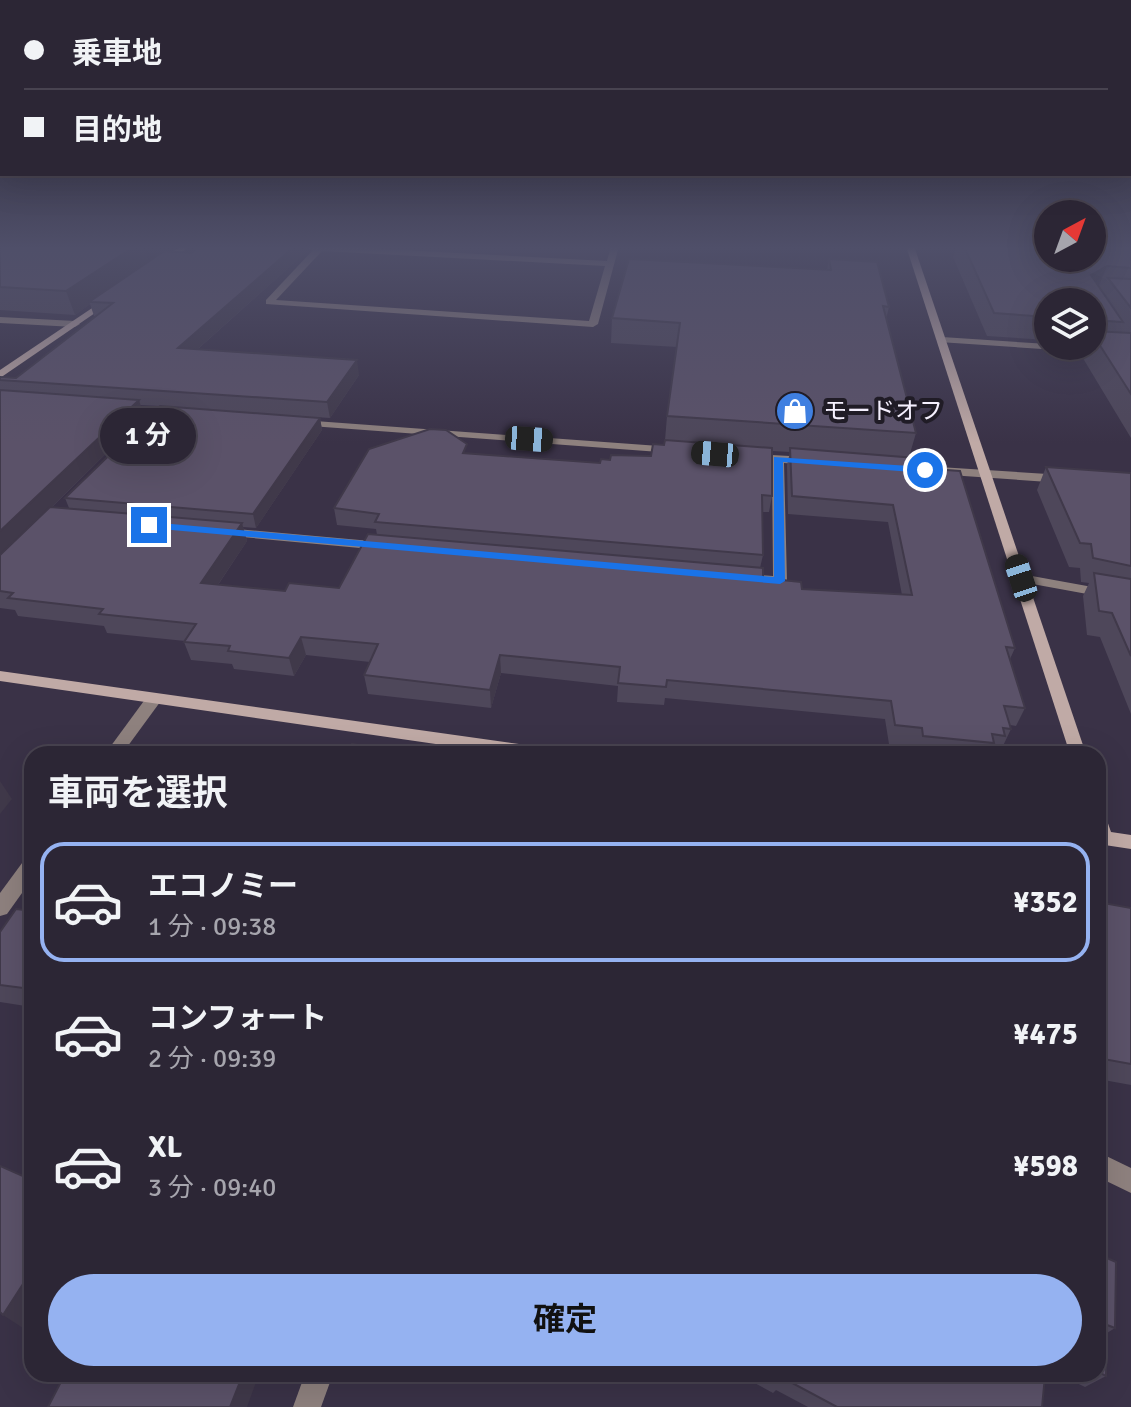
<!DOCTYPE html>
<html lang="ja">
<meta charset="utf-8">
<style>
:root{--surface:#2c2635;--page:#383241;--text:#f1f3f6;--muted:#a6a5ad;--line:#484350;--accent:#95b2f1}
body{margin:0;font-family:Signika,"Noto Sans JP",sans-serif;background:var(--page);color:var(--text);height:100vh;display:flex;flex-direction:column;font-size:30px;white-space:nowrap}
*{box-sizing:border-box;margin:0}
p{font-size:26px;color:var(--muted)}
.icon{flex:none;width:44px;height:44px;fill:none;stroke:currentColor;stroke-width:2;stroke-linecap:round;stroke-linejoin:round}
.map{position:relative;flex:1;overflow:hidden}
.panel{position:absolute;left:24px;top:746px;width:1082px;height:636px;display:flex;flex-direction:column;background:var(--surface);border-radius:24px;box-shadow:0 8px 32px #0002,0 0 0 2px var(--line)}
.panel>*{flex:none}
.guide{position:absolute;left:0px;top:0px;width:1132px;height:176px;box-shadow:0 8px 32px #0002,0 0 0 2px var(--line);display:grid;align-content:center;height:176px;padding:0 24px;background:var(--surface)}
.needle{width:52px;rotate:41deg}
.fabs{position:absolute;left:1034px;top:200px;display:grid;gap:16px}
.fabs a{display:grid;place-items:center;width:72px;height:72px;border-radius:50%;background:var(--surface);box-shadow:0 8px 32px #0002,0 0 0 2px var(--line);font-size:40px}
.end{position:absolute;width:36px;height:36px;margin:-18px;border:10px solid #1a73e8;background:#fff;box-shadow:0 0 0 4px #fff}
.from{border-radius:50%}
.bubble{position:absolute;height:56px;border-radius:28px;background:var(--surface);box-shadow:0 8px 32px #0002,0 0 0 2px var(--line);font-size:26px;font-weight:700;line-height:56px;text-align:center}
.car{position:absolute;width:24px;height:48px;margin:-24px -12px;border-radius:10px;box-shadow:0 0 6px 2px #0007;background:linear-gradient(#222 24%,#8ab4d8 0 40%,#222 0 76%,#8ab4d8 0 86%,#222 0)}
.guide b{display:flex;align-items:center;gap:28px;height:76px;font-size:30px}
.guide b+b{border-top:2px solid var(--line)}
.guide i{width:20px;height:20px;background:var(--text)}
ul{padding:0;list-style:none}
li{display:flex;align-items:center;gap:24px;height:120px;margin:0 16px 12px;padding:0 8px;border:4px solid transparent;border-radius:24px}
li div{flex:1}
li b{display:block;font-size:30px}
li em{font-style:normal;font-weight:700}
li.current{border-color:var(--accent)}
li>.icon{width:72px;height:72px;stroke-width:1.5}
h2{padding:0 24px;font-size:36px;line-height:96px}
.button{display:flex;gap:16px;margin-top:auto;padding:16px 24px}
.button a{flex:1;height:92px;border-radius:48px;background:var(--accent);color:#111;font-size:32px;font-weight:700;line-height:92px;text-align:center}
.map>svg:first-child{display:block}
.lines{fill:none;stroke-linecap:round;stroke-linejoin:round}
.street{fill:#8e817e;fill-rule:evenodd}
.secondary{fill:#c0aaa6;fill-rule:evenodd}
.wall{fill:#4e475a;fill-rule:evenodd}
.shaded-wall{fill:#40394a}
.building{fill:#5b5269;stroke:#40394a;stroke-width:2}
.route{fill:#1a73e8}
.labels{text-anchor:middle;dominant-baseline:central;stroke-width:8;stroke-linejoin:round;paint-order:stroke}
.far-poi-label{font-size:24px;fill:#f5f0fe;stroke:#201c26;text-anchor:start}
</style>
<div class="map">
<svg width="1131" height="1407" viewBox="0 0 1131 1407">
<rect width="100%" height="100%" fill="#3a3247"/>
<g class="lines">
<g class="street">
<path d="M275,246H326L607,261L611,246H619L598,324L593,327L266,304V300L313,250ZM322,251L605,266L589,321L276,300Z"/>
<polygon points="0,317 75,321 80,324 75,327 0,323"/>
<polygon points="942,337 1048,344 1048,346 1131,349 1131,355 939,342 937,340"/>
<polygon points="121,406 174,410 179,413 174,416 117,411 117,407"/>
<polygon points="301,420 673,447 679,450 673,453 297,425 297,421"/>
<path d="M751,454L808,457L814,461L808,465L784,463L787,581C779,588 760,586 752,579L759,575L773,576L772,462L747,459L745,457Z"/>
<polygon points="939,467 1063,475 1069,479 1063,483 935,474 933,471"/>
<polygon points="225,528 382,542 389,546 382,550 220,535 220,529"/>
<polygon points="1021,574 1131,594 1131,602 1016,581 1014,578 1016,575"/>
<polygon points="155,693 163,698 122,754 105,754 149,694"/>
<polygon points="32,856 32,879 7,914 0,916 0,893 25,859"/>
<polygon points="1098,1152 1131,1168 1131,1193 1098,1177"/>
<polygon points="305,1374 333,1374 321,1407 293,1407"/>
</g>
<g class="secondary">
<polygon points="181,246 190,246 164,266 158,266 158,262"/>
<polygon points="906,246 914,246 1086,754 1070,754"/>
<polygon points="107,298 114,300 0,378 0,370"/>
<polygon points="0,671 548,748 554,750 556,754 505,754 0,681"/>
<polygon points="1098,810 1104,812 1111,832 1131,835 1131,849 1098,844"/>
</g>
</g>
<g class="wall">
<path d="M0,246H144L148,262L191,253L201,246H305L306,252L198,349L359,375L330,418L315,417L320,418L322,430L256,528L243,527L247,541L218,585L285,591L339,588L377,535L376,529L337,525L334,508L468,453L600,463L610,460L651,456L664,445L665,440L667,416L677,347L611,343L612,318L827,270L829,259L889,307L886,319L916,433L909,457L919,468L1015,648L1010,659L1025,708L1016,726L1010,725L1011,729L1002,748L999,747L996,754H916L915,747L889,744L885,719L665,698L664,705L617,702L618,686L501,673L491,708L368,694L364,675L370,662L306,655L294,676L234,669L232,664L191,660L184,642L185,641L107,633L104,626L18,616L15,610L0,608V377L16,378L96,316H94L90,304L75,315L0,310ZM140,405L160,406L65,498L69,508L52,507L144,416ZM772,451L790,452L787,465L788,514L888,522L902,595L802,589L763,578L760,568L763,555L762,512H769L772,496Z"/>
<polygon points="957,246 1131,246 1131,438 1081,355 1085,346 1092,346 1092,302 1048,302 1048,340 987,336 953,257"/>
<polygon points="1046,467 1131,473 1131,714 1100,637 1087,635 1083,596 1089,583 1081,582 1080,568 1069,567 1037,490"/>
<polygon points="1098,902 1131,908 1131,1085 1098,1079"/>
<polygon points="32,911 32,1007 0,1002 0,932"/>
<polygon points="1098,1254 1115,1328 1107,1333 1106,1376 1085,1387 1058,1374 1098,1374"/>
<polygon points="738,1374 1042,1374 1042,1407 808,1407 776,1390 773,1393"/>
</g>
<g class="shaded-wall">
<polygon points="135,246 144,246 149,264 89,302 90,304 75,315 66,291"/>
<polygon points="295,246 305,246 306,252 182,363 178,348"/>
<polygon points="1107,266 1098,288 1091,275"/>
<polygon points="357,360 359,375 330,418 327,402"/>
<polygon points="139,400 144,416 0,558 0,531"/>
<polygon points="320,418 322,430 256,528 253,514"/>
<polygon points="242,523 247,541 207,601 201,583"/>
<polygon points="301,637 306,655 294,676 289,658"/>
<polygon points="500,655 501,673 491,708 490,690"/>
<polygon points="0,781 12,799 0,814"/>
<polygon points="32,1270 32,1314 23,1328 3,1315"/>
<polygon points="243,1374 259,1374 247,1407 230,1407"/>
</g>
<g class="building">
<polygon points="0,246 135,246 66,291 0,287"/>
<polygon points="201,246 295,246 178,348 357,360 327,402 0,380 0,377 16,378 113,303 89,302 164,251 191,253"/>
<polygon points="964,246 1048,246 1048,258 1092,258 1092,246 1131,246 1131,268 1107,266 1091,275 1123,322 1092,320 1092,302 1048,302 1048,317 994,313"/>
<polygon points="629,259 831,270 829,259 877,262 889,307 883,306 916,433 667,416 680,323 612,318"/>
<polygon points="1108,278 1131,279 1131,308"/>
<polygon points="1092,331 1131,333 1131,394 1092,333"/>
<polygon points="0,390 139,400 0,531"/>
<polygon points="160,406 320,418 253,514 65,498"/>
<polygon points="430,429 446,430 467,444 463,453 600,463 601,459 610,460 611,455 651,456 653,444 664,445 665,440 772,448 772,496 762,495 763,555 375,522 379,514 334,508 369,449"/>
<polygon points="790,448 916,458 919,468 960,471 1015,648 1006,647 1025,708 1004,706 1011,729 1003,728 1005,736 992,734 994,743 923,736 922,728 895,725 891,701 667,680 666,687 618,683 620,667 500,655 490,690 364,675 378,644 301,637 289,658 228,651 230,646 184,642 196,624 99,614 103,609 8,598 13,593 0,591 0,555 50,507 242,523 201,583 285,591 289,583 339,588 368,534 763,568 763,578 801,582 802,589 912,595 893,505 792,496"/>
<polygon points="1046,467 1131,473 1131,566 1093,558 1091,544 1080,543"/>
<polygon points="1094,573 1131,579 1131,656 1112,613 1099,611"/>
<polygon points="352,744 411,754 347,754"/>
<polygon points="278,746 327,754 273,754"/>
<polygon points="1098,902 1131,908 1131,1064 1098,1058 1100,1064 1098,1063"/>
<polygon points="16,909 32,911 32,987 31,989 0,985 0,932"/>
<polygon points="0,1166 32,1180 32,1270 3,1315 0,1312"/>
<polygon points="1098,1254 1116,1262 1115,1328 1107,1325 1106,1376 1098,1372"/>
<polygon points="65,1374 243,1374 230,1407 48,1407"/>
<polygon points="766,1374 1042,1374 1045,1376 1042,1407 837,1407 783,1378 782,1382"/>
</g>
<linearGradient id="sky" x2="0" y2="1"><stop stop-color="#201c27"/><stop offset="0.56" stop-color="#4f4f69"/><stop offset="1" stop-color="#4f4f69" stop-opacity="0"/></linearGradient>
<rect width="1131" height="443" fill="url(#sky)"/>
<polygon class="route" points="774,457 925,467 929,470 925,473 783,462 785,581 780,584 149,528 144,525 149,522 774,577"/>
<defs>
<g id="shop-disc" transform="scale(2)"><circle r="9.5" fill="#3f7fe0" stroke="#201c26"/><path d="M-5-2.5h2.3a2.7 3.5 0 0 1 5.4 0H5L5.5 6h-11ZM-1.5-2.5h3a1.5 2.3 0 0 0-3 0Z" fill="#fff"/></g>
</defs>
<g fill-rule="evenodd">
<use href="#shop-disc" x="795" y="411"/>
</g>
<g class="labels">
<g class="far-poi-label">
<text x="823" y="411">モードオフ</text>
</g>
</g>
</svg>
<div class="fabs">
<a><svg class="needle" viewBox="-14 -14 28 28"><path d="M0-13l5 13h-10z" fill="#e53935"/><path d="M0 13l5-13h-10z" fill="#a6a5ad"/></svg></a>
<a><svg class="icon" aria-label="layers" viewBox="0 0 24 24"><path d="M12 4l9 5-9 5-9-5zM3 14l9 5 9-5"/></svg></a>
</div>
<i class="end from" style="left:925px;top:470px"></i>
<i class="end" style="left:149px;top:525px"></i>
<div class="bubble" style="left:100px;top:408px;width:96px">1 分</div>
<i class="car" style="left:529px;top:439px;rotate:94deg"></i>
<i class="car" style="left:715px;top:454px;rotate:275deg"></i>
<i class="car" style="left:1021px;top:578px;rotate:342deg"></i>
<div class="guide">
<b><i class="from"></i>乗車地</b>
<b><i></i>目的地</b>
</div>
<section class="panel">
<h2>車両を選択</h2>
<ul>
<li class="current"><svg class="icon" aria-label="car" viewBox="0 0 24 24"><path d="M5 17H2v-5l4-1 3-4h7l3 4 3 1v5h-3M9 17h6M6 11h13"/><circle cx="7" cy="17" r="2"/><circle cx="17" cy="17" r="2"/></svg><div><b>エコノミー</b><p>1 分 · 09:38</p></div><em>¥352</em></li>
<li><svg class="icon" aria-label="car" viewBox="0 0 24 24"><path d="M5 17H2v-5l4-1 3-4h7l3 4 3 1v5h-3M9 17h6M6 11h13"/><circle cx="7" cy="17" r="2"/><circle cx="17" cy="17" r="2"/></svg><div><b>コンフォート</b><p>2 分 · 09:39</p></div><em>¥475</em></li>
<li><svg class="icon" aria-label="car" viewBox="0 0 24 24"><path d="M5 17H2v-5l4-1 3-4h7l3 4 3 1v5h-3M9 17h6M6 11h13"/><circle cx="7" cy="17" r="2"/><circle cx="17" cy="17" r="2"/></svg><div><b>XL</b><p>3 分 · 09:40</p></div><em>¥598</em></li>
</ul>
<div class="button"><a>確定</a></div>
</section>
</div>
